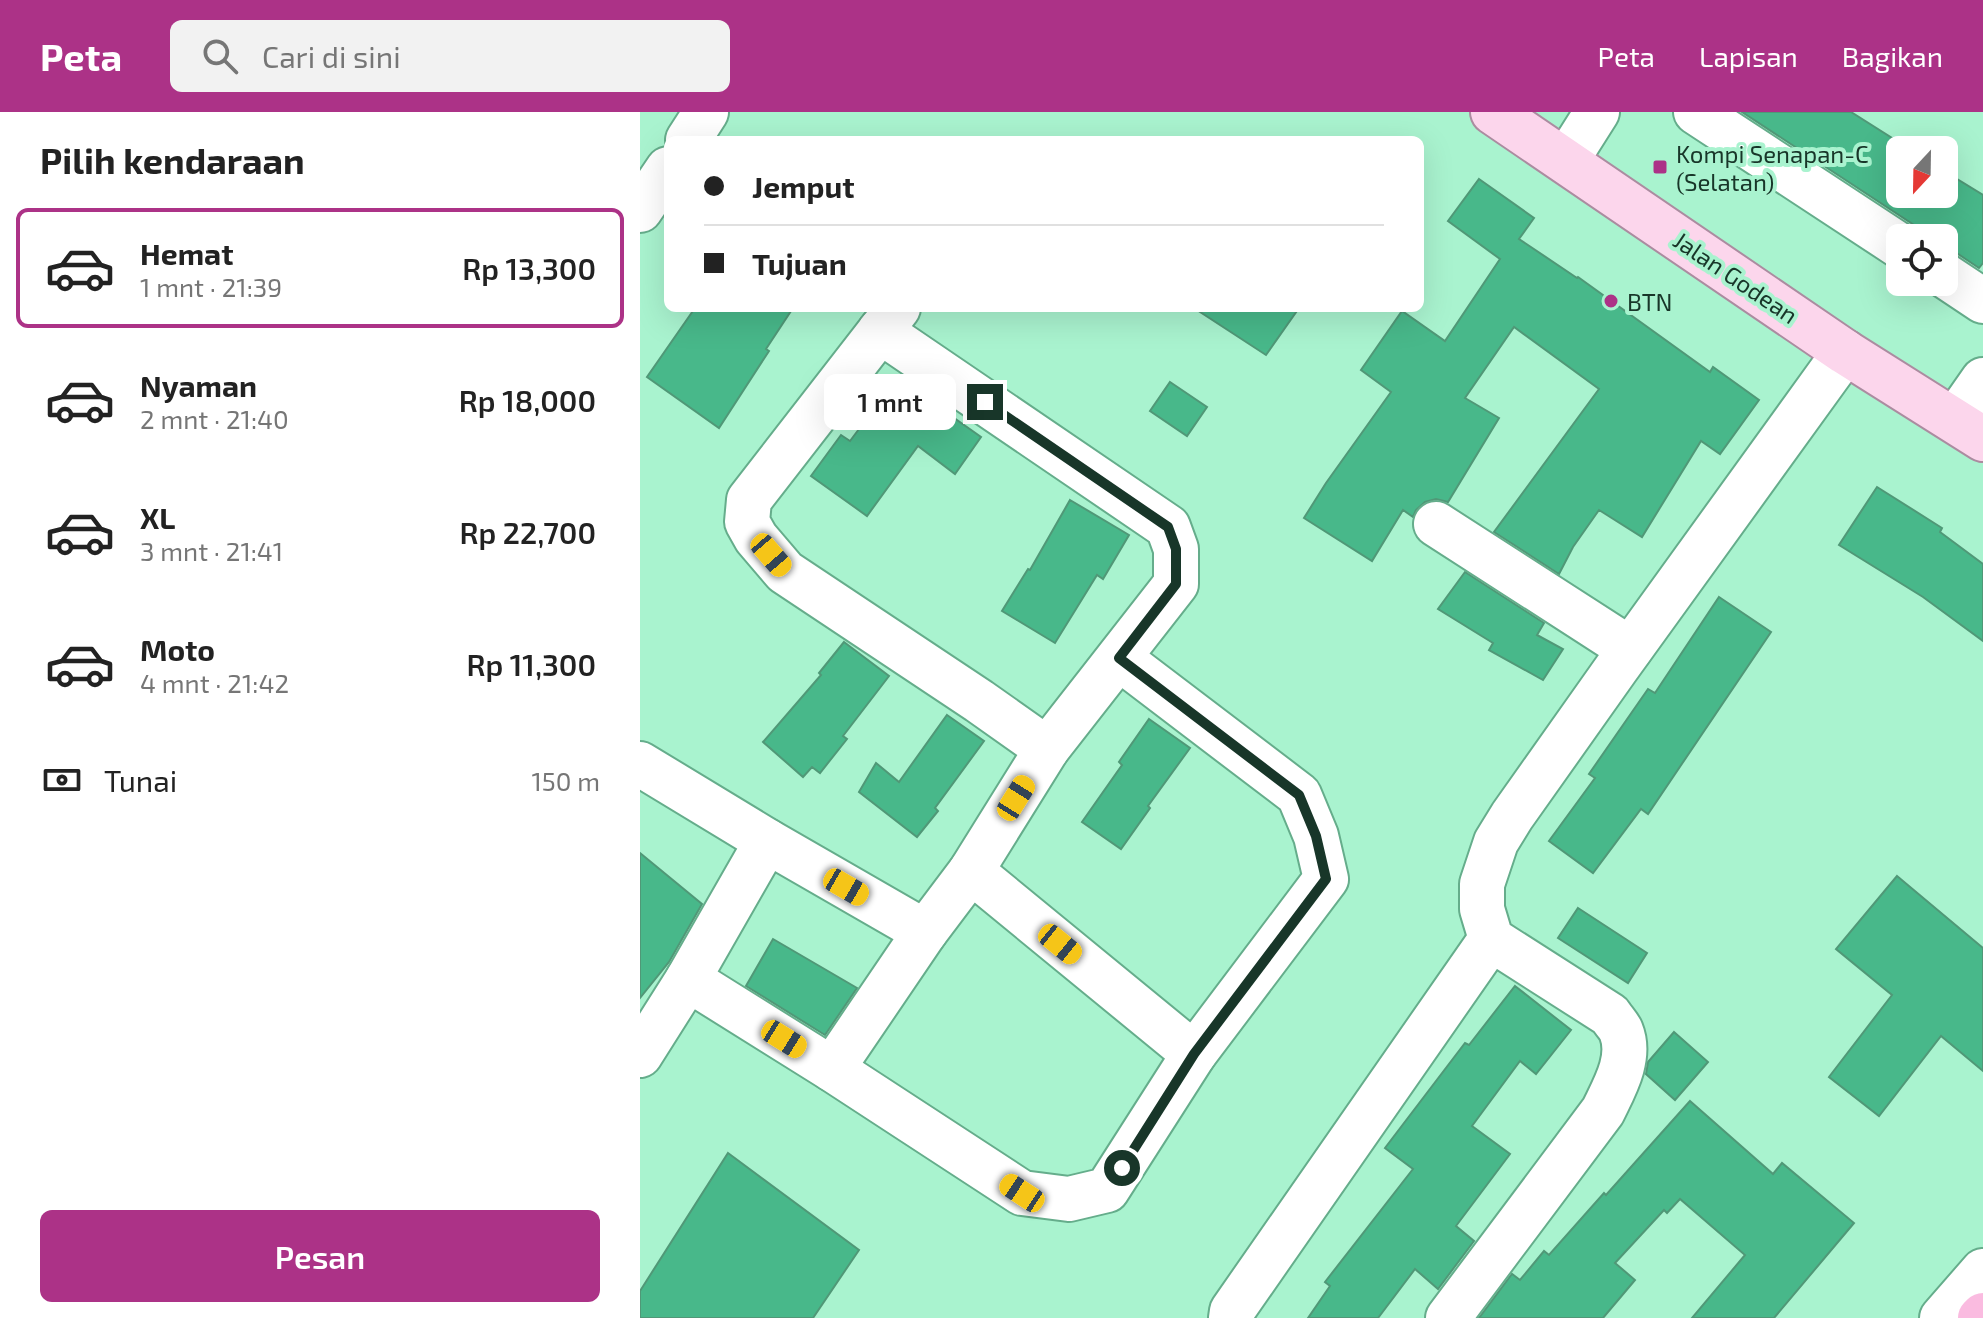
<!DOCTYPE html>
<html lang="id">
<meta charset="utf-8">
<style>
:root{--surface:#fff;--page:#f2f2f2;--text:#222;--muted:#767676;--line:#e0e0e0;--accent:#ac3287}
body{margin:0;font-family:"Exo 2",sans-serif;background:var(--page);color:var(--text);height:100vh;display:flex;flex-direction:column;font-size:30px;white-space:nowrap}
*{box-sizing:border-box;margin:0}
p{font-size:26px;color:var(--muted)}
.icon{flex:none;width:44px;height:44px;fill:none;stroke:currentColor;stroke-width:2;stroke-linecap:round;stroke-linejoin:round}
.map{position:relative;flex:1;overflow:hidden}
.panel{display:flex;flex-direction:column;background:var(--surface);width:640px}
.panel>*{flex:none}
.top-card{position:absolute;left:24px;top:24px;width:760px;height:176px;border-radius:12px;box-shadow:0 8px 32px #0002;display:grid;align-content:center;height:176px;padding:0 40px;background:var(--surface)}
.needle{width:52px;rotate:202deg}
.controls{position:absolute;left:1246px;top:24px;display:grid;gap:16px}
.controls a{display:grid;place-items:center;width:72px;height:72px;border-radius:12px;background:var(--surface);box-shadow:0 8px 32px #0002;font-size:40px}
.end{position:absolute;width:36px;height:36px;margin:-18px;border:10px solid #183629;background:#fff;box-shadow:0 0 0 4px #fff}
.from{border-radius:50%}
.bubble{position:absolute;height:56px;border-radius:12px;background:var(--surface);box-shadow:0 8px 32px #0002;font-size:26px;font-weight:600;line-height:56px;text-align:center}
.car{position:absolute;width:24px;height:48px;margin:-24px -12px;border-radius:10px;box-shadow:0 0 6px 2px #0007;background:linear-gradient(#f5c518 24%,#345 0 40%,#f5c518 0 76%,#345 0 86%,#f5c518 0)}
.top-card b{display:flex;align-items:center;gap:28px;height:76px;font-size:30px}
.top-card b+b{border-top:2px solid var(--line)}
.top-card i{width:20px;height:20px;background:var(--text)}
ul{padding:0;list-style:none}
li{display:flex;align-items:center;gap:24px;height:120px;margin:0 16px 12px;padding:0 24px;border:4px solid transparent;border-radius:12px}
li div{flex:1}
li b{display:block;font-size:30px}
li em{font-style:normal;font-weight:600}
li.current{border-color:var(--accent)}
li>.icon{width:72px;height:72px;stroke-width:1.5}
h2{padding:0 40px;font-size:36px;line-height:96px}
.pay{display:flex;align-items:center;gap:20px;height:88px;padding:0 40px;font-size:30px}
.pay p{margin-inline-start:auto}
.action{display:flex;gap:16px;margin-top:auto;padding:16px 40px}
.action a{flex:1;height:92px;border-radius:12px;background:var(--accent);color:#fff;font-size:32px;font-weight:600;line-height:92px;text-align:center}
header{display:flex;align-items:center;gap:48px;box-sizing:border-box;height:112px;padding:0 40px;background:var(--accent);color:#fff}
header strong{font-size:38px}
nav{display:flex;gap:44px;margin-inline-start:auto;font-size:28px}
.search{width:560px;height:72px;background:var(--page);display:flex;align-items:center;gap:20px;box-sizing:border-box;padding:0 28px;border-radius:12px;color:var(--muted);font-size:30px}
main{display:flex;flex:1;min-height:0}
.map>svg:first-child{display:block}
.building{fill:#48b88a;stroke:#509877;stroke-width:2}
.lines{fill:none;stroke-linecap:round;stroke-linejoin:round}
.minor-casing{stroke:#65ad8b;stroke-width:48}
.major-casing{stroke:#ab8ca0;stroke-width:48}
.highway-casing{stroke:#ab8ca0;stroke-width:48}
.minor{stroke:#fff;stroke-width:44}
.major{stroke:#fcd6ec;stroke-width:44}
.highway{stroke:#fabbe0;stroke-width:44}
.route{stroke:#183629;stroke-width:10}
.poi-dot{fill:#ac3287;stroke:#a9f3cf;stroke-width:3}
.labels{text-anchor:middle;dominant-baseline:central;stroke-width:8;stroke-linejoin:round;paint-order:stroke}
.poi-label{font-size:24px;fill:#183629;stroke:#a9f3cf;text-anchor:start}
.street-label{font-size:24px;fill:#183629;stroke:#a9f3cf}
</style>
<header>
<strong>Peta</strong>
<div class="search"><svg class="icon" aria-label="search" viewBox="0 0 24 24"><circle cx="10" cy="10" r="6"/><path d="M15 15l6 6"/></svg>Cari di sini</div>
<nav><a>Peta</a><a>Lapisan</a><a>Bagikan</a></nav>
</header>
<main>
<section class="panel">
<h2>Pilih kendaraan</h2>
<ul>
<li class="current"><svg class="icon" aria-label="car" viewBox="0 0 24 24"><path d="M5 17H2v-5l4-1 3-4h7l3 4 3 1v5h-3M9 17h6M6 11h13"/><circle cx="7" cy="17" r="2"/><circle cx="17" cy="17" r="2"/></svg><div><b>Hemat</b><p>1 mnt · 21:39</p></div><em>Rp 13,300</em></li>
<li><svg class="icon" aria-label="car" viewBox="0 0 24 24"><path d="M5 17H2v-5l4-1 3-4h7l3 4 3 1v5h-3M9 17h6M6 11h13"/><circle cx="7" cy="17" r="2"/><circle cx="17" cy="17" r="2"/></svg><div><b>Nyaman</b><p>2 mnt · 21:40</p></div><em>Rp 18,000</em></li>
<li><svg class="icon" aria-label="car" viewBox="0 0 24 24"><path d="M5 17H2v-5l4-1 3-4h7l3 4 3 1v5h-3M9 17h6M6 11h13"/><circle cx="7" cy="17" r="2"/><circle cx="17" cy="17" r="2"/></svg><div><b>XL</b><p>3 mnt · 21:41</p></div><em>Rp 22,700</em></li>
<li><svg class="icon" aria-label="car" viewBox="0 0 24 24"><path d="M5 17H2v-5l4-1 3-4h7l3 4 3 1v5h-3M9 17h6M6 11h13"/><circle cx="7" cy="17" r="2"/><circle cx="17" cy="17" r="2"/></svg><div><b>Moto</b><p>4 mnt · 21:42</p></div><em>Rp 11,300</em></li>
</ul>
<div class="pay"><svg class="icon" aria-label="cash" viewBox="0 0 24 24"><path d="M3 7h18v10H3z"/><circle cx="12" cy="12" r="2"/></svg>Tunai<p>150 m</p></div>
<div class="action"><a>Pesan</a></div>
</section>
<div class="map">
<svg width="1343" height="1206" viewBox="0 0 1343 1206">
<rect width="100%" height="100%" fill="#a9f3cf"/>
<g class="building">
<polygon points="1102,0 1211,0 1271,38 1260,38 1260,82 1304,82 1304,59 1343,83 1343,151 1339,156 1318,142 1304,138 1304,126 1283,126 1274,113"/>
<polygon points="839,67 894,106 879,127 937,166 938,165 1070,260 1073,255 1119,288 1080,342 1061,329 1002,425 959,398 933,435 919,462 854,420 959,277 874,215 825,286 859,306 808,390 796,387 785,390 776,398 773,405 763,398 732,449 664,406 686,371 751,280 721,258 762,199 805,229 860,147 808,109"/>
<polygon points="55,196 153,196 126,237 129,239 79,316 7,265"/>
<polygon points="554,196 659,196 626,243"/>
<polygon points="256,268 305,305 307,301 341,325 315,362 278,334 227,404 171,364 201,323 210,329"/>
<polygon points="530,270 567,295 547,324 510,299"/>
<polygon points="1237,375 1302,416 1300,420 1343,452 1343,529 1283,485 1199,433"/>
<polygon points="430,388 489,423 463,467 457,463 415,531 362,499 388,457 390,458"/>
<polygon points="825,460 904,511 897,523 923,537 903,568 849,538 853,531 798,497"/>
<polygon points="1079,485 1131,520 1008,702 1001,697 953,761 909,729 955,666 949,662 1008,577 1015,581"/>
<polygon points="204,530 249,564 203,624 207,627 180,661 172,655 163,665 123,630 181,563 179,561"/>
<polygon points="307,603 344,629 295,696 298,699 277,725 219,680 236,651 259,670"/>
<polygon points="509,607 550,636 508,694 510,696 481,737 442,710 482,653 479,650"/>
<polygon points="0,741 62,792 29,850 0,886"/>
<polygon points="1257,764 1343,836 1343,959 1301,924 1239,1004 1189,965 1252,883 1196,837"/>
<polygon points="938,796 1007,841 988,871 918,826"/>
<polygon points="133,827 217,876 185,923 106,874"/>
<polygon points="875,874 931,918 896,962 880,949 832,1014 870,1042 816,1114 834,1129 798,1177 775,1157 738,1206 668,1206 690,1174 685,1170 773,1057 745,1036 825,931 829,933"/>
<polygon points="1034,920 1068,950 1035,988 1006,962 1008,950"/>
<polygon points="1050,989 1133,1062 1142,1051 1214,1111 1134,1206 1052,1206 1105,1143 1040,1087 1027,1101 1024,1098 975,1151 995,1168 963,1206 839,1206 872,1162 880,1168 904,1139 909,1143 964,1081 966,1083"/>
<polygon points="88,1041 219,1138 173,1206 0,1206 0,1179"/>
</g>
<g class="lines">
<g class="minor-casing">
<g id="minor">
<polyline points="1056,0 1260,134"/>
<polyline points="48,28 66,0"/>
<polyline points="926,49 957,0"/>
<polyline points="0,98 28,57"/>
<polyline points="1304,163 1343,189"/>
<polyline points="258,196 109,388 107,410 116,426 145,460 339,589 407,637"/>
<polyline points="1315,308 1343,268"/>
<polyline points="796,412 990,537"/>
<polyline points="0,652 127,729 285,820"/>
<polyline points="331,759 554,942"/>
<polyline points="48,867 192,957 382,1081 429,1087 467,1078 554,942 686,767 676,724 659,683 479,546"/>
<polyline points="0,943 48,867 127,729"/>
<polyline points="192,957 285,820 331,759 407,637 536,472 536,437 528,415 240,219"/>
<polyline points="591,1206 592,1199 851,827"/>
<path d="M808,1206L963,999C974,976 992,946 981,919C979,914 973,908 970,903L851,827L842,797V772L856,730L872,704L976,557L1205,240"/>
<polyline points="1302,1206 1343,1159"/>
</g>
</g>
<g class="major-casing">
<polyline id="major" points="853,0 1205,240 1343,327"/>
</g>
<g class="highway-casing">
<polyline id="highway" points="1340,1206 1343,1203"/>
</g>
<use href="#minor" class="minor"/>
<use href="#major" class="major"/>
<use href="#highway" class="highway"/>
</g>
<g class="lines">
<polyline class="route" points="345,290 528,415 536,437 536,472 479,546 659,683 676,724 686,767 554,942 482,1056"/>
</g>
<g class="poi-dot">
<rect x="1012" y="47" width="16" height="16" rx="4"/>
<circle cx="971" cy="189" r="8"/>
</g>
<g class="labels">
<g class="poi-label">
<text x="1036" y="41">Kompi Senapan-C<tspan x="1036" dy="28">(Selatan)</tspan></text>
<text x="987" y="189">BTN</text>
</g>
<g class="street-label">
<text transform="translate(1096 165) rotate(34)">Jalan Godean</text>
</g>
</g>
</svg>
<div class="controls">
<a><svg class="needle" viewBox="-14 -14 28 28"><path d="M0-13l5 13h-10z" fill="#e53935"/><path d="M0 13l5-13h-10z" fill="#767676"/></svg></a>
<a><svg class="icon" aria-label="locate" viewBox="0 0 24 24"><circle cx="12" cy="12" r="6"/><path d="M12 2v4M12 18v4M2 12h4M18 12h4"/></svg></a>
</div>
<i class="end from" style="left:482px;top:1056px"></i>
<i class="end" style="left:345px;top:290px"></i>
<div class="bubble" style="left:184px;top:262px;width:132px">1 mnt</div>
<i class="car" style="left:131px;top:443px;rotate:139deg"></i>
<i class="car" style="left:376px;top:686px;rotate:32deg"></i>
<i class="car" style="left:206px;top:775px;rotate:120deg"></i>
<i class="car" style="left:420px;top:832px;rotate:129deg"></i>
<i class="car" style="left:144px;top:927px;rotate:122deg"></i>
<i class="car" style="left:382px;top:1081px;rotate:303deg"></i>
<div class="top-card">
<b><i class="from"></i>Jemput</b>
<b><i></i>Tujuan</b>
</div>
</div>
</main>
